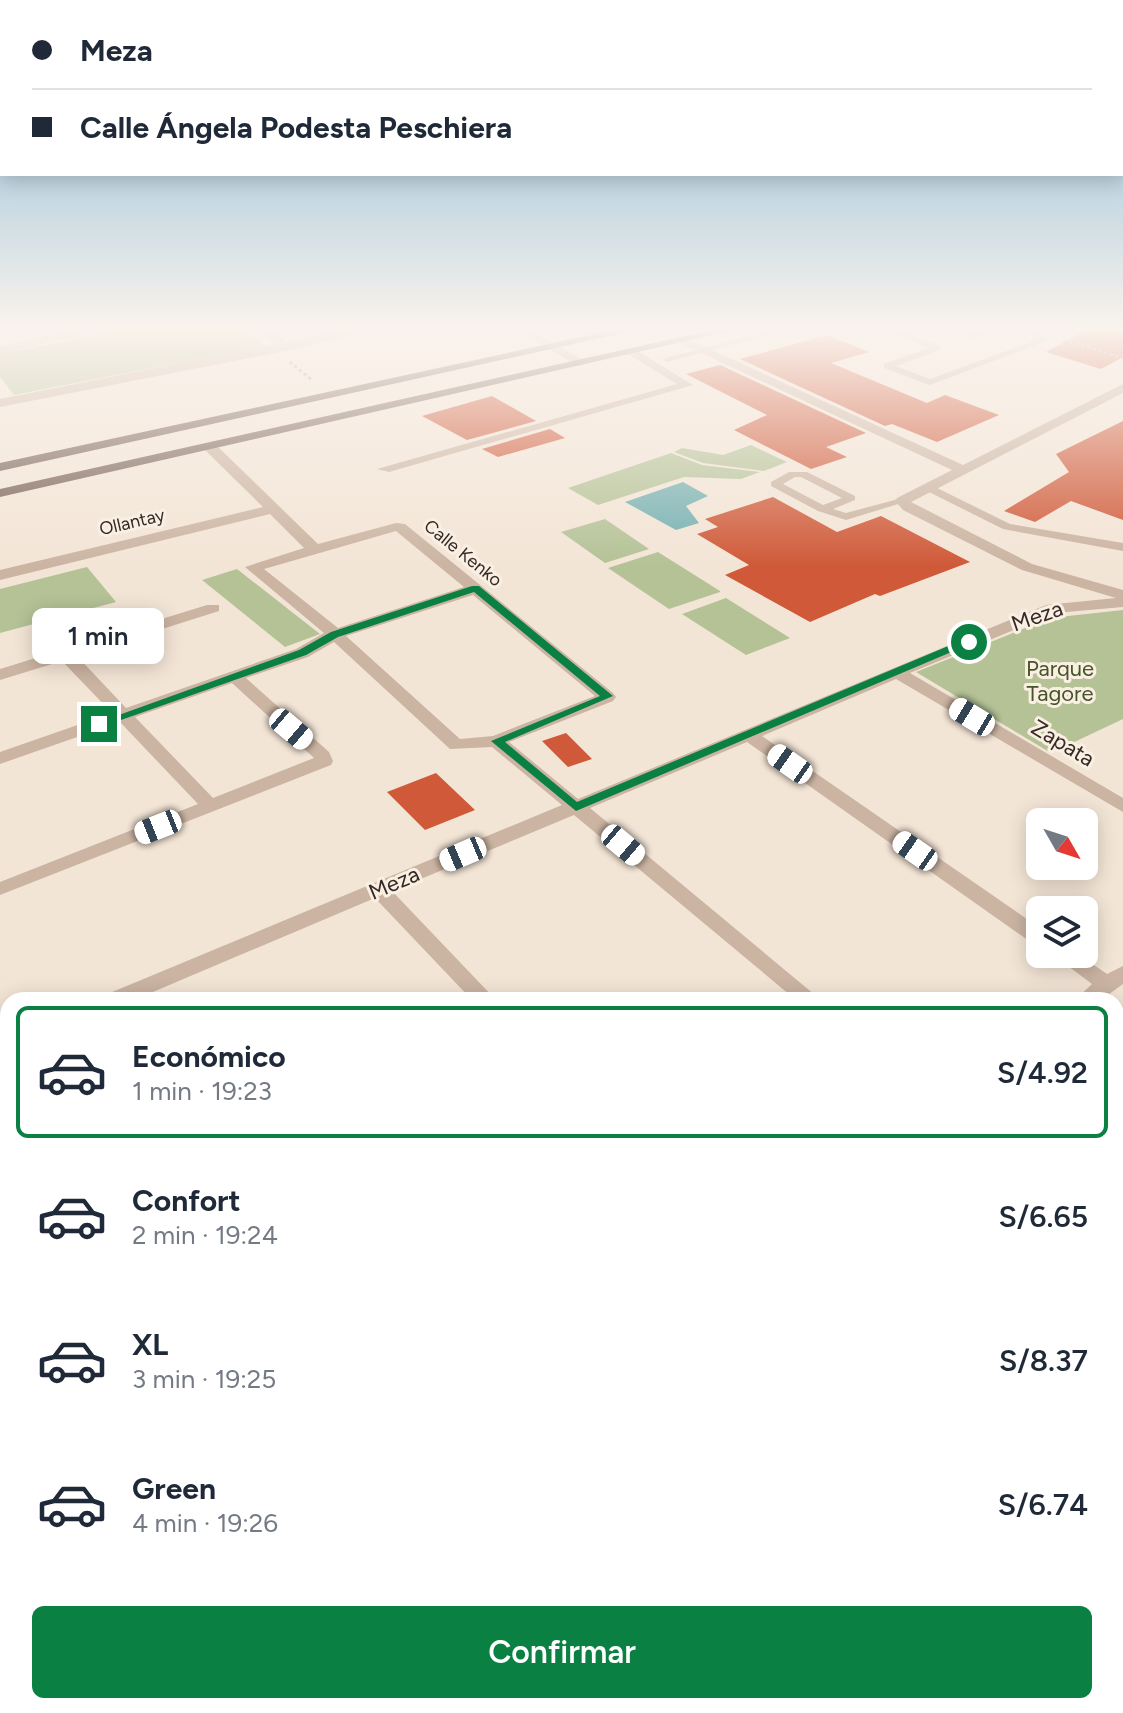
<!DOCTYPE html>
<html lang="es">
<meta charset="utf-8">
<style>
:root{--surface:#fff;--page:#f6f6f7;--text:#1f2937;--muted:#747a83;--line:#e0e1e3;--accent:#0b8043}
body{margin:0;font-family:Figtree,sans-serif;background:var(--page);color:var(--text);height:100vh;display:flex;flex-direction:column;font-size:30px;white-space:nowrap}
*{box-sizing:border-box;margin:0}
p{font-size:26px;color:var(--muted)}
.icon{flex:none;width:44px;height:44px;fill:none;stroke:currentColor;stroke-width:2;stroke-linecap:round;stroke-linejoin:round}
.map{position:relative;flex:1;overflow:hidden}
.side{position:absolute;left:0px;top:992px;width:1124px;height:722px;display:flex;flex-direction:column;background:var(--surface);border-radius:24px 24px 0 0;box-shadow:0 4px 20px #0003}
.side>*{flex:none}
.hud{position:absolute;left:0px;top:0px;width:1124px;height:176px;box-shadow:0 4px 20px #0003;display:grid;align-content:center;height:176px;padding:0 32px;background:var(--surface)}
.needle{width:52px;rotate:129deg}
.controls{position:absolute;left:1026px;top:808px;display:grid;gap:16px}
.controls a{display:grid;place-items:center;width:72px;height:72px;border-radius:12px;background:var(--surface);box-shadow:0 4px 20px #0003;font-size:40px}
.end{position:absolute;width:36px;height:36px;margin:-18px;border:10px solid #0b8043;background:#fff;box-shadow:0 0 0 4px #fff}
.from{border-radius:50%}
.bubble{position:absolute;height:56px;border-radius:12px;background:var(--surface);box-shadow:0 4px 20px #0003;font-size:26px;font-weight:600;line-height:56px;text-align:center}
.car{position:absolute;width:24px;height:48px;margin:-24px -12px;border-radius:10px;box-shadow:0 0 6px 2px #0007;background:linear-gradient(#fff 24%,#345 0 40%,#fff 0 76%,#345 0 86%,#fff 0)}
.hud b{display:flex;align-items:center;gap:28px;height:76px;font-size:30px}
.hud b+b{border-top:2px solid var(--line)}
.hud i{width:20px;height:20px;background:var(--text)}
ul{padding:14px 0 0;list-style:none}
li{display:flex;align-items:center;gap:24px;height:132px;margin:0 16px 12px;padding:0 16px;border:4px solid transparent;border-radius:12px}
li div{flex:1}
li b{display:block;font-size:30px}
li em{font-style:normal;font-weight:600}
li.on{border-color:var(--accent)}
li>.icon{width:72px;height:72px;stroke-width:1.5}
.primary-button{display:flex;gap:16px;margin-top:auto;padding:16px 32px}
.primary-button a{flex:1;height:92px;border-radius:12px;background:var(--accent);color:#fff;font-size:32px;font-weight:600;line-height:92px;text-align:center}
.map>svg:first-child{display:block}
.green{fill:#b4c296}
.water{fill:#74b0b1}
.building{fill:#cf5938}
.lines{fill:none;stroke-linecap:round;stroke-linejoin:round}
.path{stroke:#b79d8c;stroke-width:3;stroke-dasharray:3 3;stroke-linecap:butt}
.lane{fill:#cbb4a2;fill-rule:evenodd}
.street{fill:#cbb4a2;fill-rule:evenodd}
.secondary{fill:#9f8273;fill-rule:evenodd}
.primary{fill:#786055;fill-rule:evenodd}
.route{fill:#0b8043}
.labels{text-anchor:middle;dominant-baseline:central;stroke-width:6;stroke-linejoin:round;paint-order:stroke}
.far-street-label{font-size:18px;fill:#352a25;stroke:#faefe3}
.street-label{font-size:22px;fill:#352a25;stroke:#faefe3}
.park-label{font-size:22px;fill:#455527;stroke:#faefe3}
</style>
<div class="map">
<svg width="1123" height="1713" viewBox="0 0 1123 1713">
<rect width="100%" height="100%" fill="#f3e5d6"/>
<g class="green">
<polygon points="132,327 241,327 265,346 14,395 0,377 0,354"/>
<polygon points="751,445 787,462 764,471 703,463 674,452 682,448 723,455"/>
<polygon points="671,453 702,465 760,472 741,479 684,477 598,505 568,488"/>
<polygon points="605,519 649,549 605,563 561,532"/>
<polygon points="658,552 720,591 720,592 669,609 608,568"/>
<polygon points="87,567 116,602 0,633 0,589"/>
<polygon points="237,569 320,634 285,647 202,580"/>
<polygon points="726,598 790,638 746,655 682,614"/>
<polygon points="1123,610 1123,719 1051,753 916,672 1050,618"/>
<polygon points="8,1059 8,1281 0,1265 0,1063"/>
<polygon points="719,1706 802,1706 793,1713 710,1713"/>
</g>
<polygon class="water" points="683,482 708,496 686,506 699,523 676,530 625,502"/>
<g class="building">
<polygon points="1092,327 1123,327 1123,357 1101,369 1046,352"/>
<polygon points="827,335 869,352 831,363 927,403 945,395 999,415 937,442 892,424 885,426 740,359"/>
<polygon points="720,365 866,433 826,447 847,457 811,469 734,430 767,415 686,374"/>
<polygon points="492,396 536,421 467,440 422,416"/>
<polygon points="1123,421 1123,520 1071,501 1035,522 1004,511 1069,472 1056,454"/>
<polygon points="550,429 565,438 498,457 482,449"/>
<polygon points="773,497 837,532 881,516 970,562 880,596 875,594 810,622 725,575 749,565 697,534 718,527 705,519"/>
<polygon points="566,733 592,759 568,767 542,741"/>
<polygon points="436,773 475,810 425,830 387,792"/>
</g>
<g class="lines">
<g class="path">
<polyline points="809,335 839,327"/>
<polyline points="1064,340 1123,358"/>
<polyline points="290,362 313,381"/>
</g>
<g class="lane">
<polygon points="784,327 800,327 667,362 662,359"/>
<polygon points="881,327 893,327 940,346 940,350 896,366 930,379 1038,339 1009,327 1022,327 1052,339 930,385 884,368 884,364 928,348"/>
<polygon points="947,327 959,327 973,333 990,327 1003,327 973,339"/>
<path d="M789,472H807L855,496V500L833,509L846,513L902,498L908,501L846,520L818,511L771,486V482ZM795,477H801L842,498L823,505L783,484Z"/>
<polygon points="923,485 931,485 1010,524 1123,543 1123,551 1003,529 923,489"/>
<polygon points="1116,1574 1123,1577 1123,1607 1116,1604"/>
</g>
<g class="street">
<polygon points="89,327 112,327 0,354 0,346"/>
<polygon points="255,327 268,327 286,342 360,327 384,327 285,351 0,407 0,399 275,344"/>
<polygon points="512,327 527,327 588,363 578,366"/>
<path d="M680,339H688L963,465L1123,384V393L911,502L1032,564L1123,590V607L1055,613L910,673L1123,798V812L896,679L762,736L1040,928V945L1032,943L747,742L590,808L821,1000H796L574,815L392,891L496,1000H472L375,898L134,1000H102L105,995L562,805L492,747L450,749L334,642L308,657L246,678L329,752L333,761L331,765L0,895V882L198,804L120,722L0,764V752L112,713L62,661L0,680V669L207,605H219V611L77,656L126,708L296,649L324,633L245,567L304,548L270,514L0,580V570L263,507L205,450V444H215L318,544L396,523L405,524L613,693L616,697L613,701L509,742L578,799L1046,605L1116,598L1022,570L903,510L895,501L897,498L952,470L680,343ZM396,531L464,587L338,628L264,569ZM473,595L595,696L493,736L460,739L346,636ZM232,683L314,758L213,798L135,717Z"/>
<polygon points="628,350 636,350 693,385 389,472 377,469 677,384 628,354"/>
<polygon points="1052,954 1078,954 1107,974 1123,966 1123,984 1101,1000 1075,1000 1092,984"/>
<polygon points="8,1036 8,1053 0,1055 0,1038"/>
<polygon points="1116,1232 1123,1235 1123,1260 1116,1257"/>
<polygon points="0,1300 8,1303 8,1341 0,1338"/>
<polygon points="8,1637 8,1670 0,1674 0,1640"/>
</g>
<g class="secondary">
<polygon points="1123,1366 1123,1394 1116,1397 1116,1369"/>
<polygon points="1123,1465 1123,1496 1116,1499 1116,1468"/>
<polygon points="655,1706 696,1706 693,1713 652,1713"/>
<polygon points="816,1706 856,1706 853,1713 813,1713"/>
</g>
<g class="primary">
<polygon points="627,327 650,327 0,471 0,463"/>
<polygon points="725,327 747,327 0,497 0,489"/>
</g>
</g>
<linearGradient id="sky" x2="0" y2="1"><stop stop-color="#79b2d2"/><stop offset="0.58" stop-color="#faf3ed"/><stop offset="1" stop-color="#faf3ed" stop-opacity="0"/></linearGradient>
<rect width="1123" height="567" fill="url(#sky)"/>
<polygon class="route" points="472,586 479,586 613,696 505,742 577,802 965,639 975,642 576,811 491,741 600,696 474,592 338,637 306,655 104,726 94,724 299,650 331,632"/>
<g class="labels">
<g class="far-street-label">
<text transform="translate(132 522) rotate(-13)">Ollantay</text>
<text transform="translate(463 553) rotate(39)">Calle Kenko</text>
</g>
<g class="street-label">
<text transform="translate(1037 616) rotate(-19)">Meza</text>
<text transform="translate(1063 743) rotate(31)">Zapata</text>
<text transform="translate(394 883) rotate(-23)">Meza</text>
</g>
<g class="park-label">
<text x="1060" y="668">Parque<tspan x="1060" dy="25">Tagore</tspan></text>
</g>
</g>
</svg>
<div class="controls">
<a><svg class="needle" viewBox="-14 -14 28 28"><path d="M0-13l5 13h-10z" fill="#e53935"/><path d="M0 13l5-13h-10z" fill="#747a83"/></svg></a>
<a><svg class="icon" aria-label="layers" viewBox="0 0 24 24"><path d="M12 4l9 5-9 5-9-5zM3 14l9 5 9-5"/></svg></a>
</div>
<i class="end from" style="left:969px;top:642px"></i>
<i class="end" style="left:99px;top:724px"></i>
<div class="bubble" style="left:32px;top:608px;width:132px">1 min</div>
<i class="car" style="left:972px;top:717px;rotate:301deg"></i>
<i class="car" style="left:291px;top:729px;rotate:130deg"></i>
<i class="car" style="left:790px;top:764px;rotate:305deg"></i>
<i class="car" style="left:158px;top:827px;rotate:248deg"></i>
<i class="car" style="left:623px;top:845px;rotate:130deg"></i>
<i class="car" style="left:915px;top:851px;rotate:305deg"></i>
<i class="car" style="left:463px;top:854px;rotate:247deg"></i>
<div class="hud">
<b><i class="from"></i>Meza</b>
<b><i></i>Calle Ángela Podesta Peschiera</b>
</div>
<section class="side">
<ul>
<li class="on"><svg class="icon" aria-label="car" viewBox="0 0 24 24"><path d="M5 17H2v-5l4-1 3-4h7l3 4 3 1v5h-3M9 17h6M6 11h13"/><circle cx="7" cy="17" r="2"/><circle cx="17" cy="17" r="2"/></svg><div><b>Económico</b><p>1 min · 19:23</p></div><em>S/4.92</em></li>
<li><svg class="icon" aria-label="car" viewBox="0 0 24 24"><path d="M5 17H2v-5l4-1 3-4h7l3 4 3 1v5h-3M9 17h6M6 11h13"/><circle cx="7" cy="17" r="2"/><circle cx="17" cy="17" r="2"/></svg><div><b>Confort</b><p>2 min · 19:24</p></div><em>S/6.65</em></li>
<li><svg class="icon" aria-label="car" viewBox="0 0 24 24"><path d="M5 17H2v-5l4-1 3-4h7l3 4 3 1v5h-3M9 17h6M6 11h13"/><circle cx="7" cy="17" r="2"/><circle cx="17" cy="17" r="2"/></svg><div><b>XL</b><p>3 min · 19:25</p></div><em>S/8.37</em></li>
<li><svg class="icon" aria-label="car" viewBox="0 0 24 24"><path d="M5 17H2v-5l4-1 3-4h7l3 4 3 1v5h-3M9 17h6M6 11h13"/><circle cx="7" cy="17" r="2"/><circle cx="17" cy="17" r="2"/></svg><div><b>Green</b><p>4 min · 19:26</p></div><em>S/6.74</em></li>
</ul>
<div class="primary-button"><a>Confirmar</a></div>
</section>
</div>
